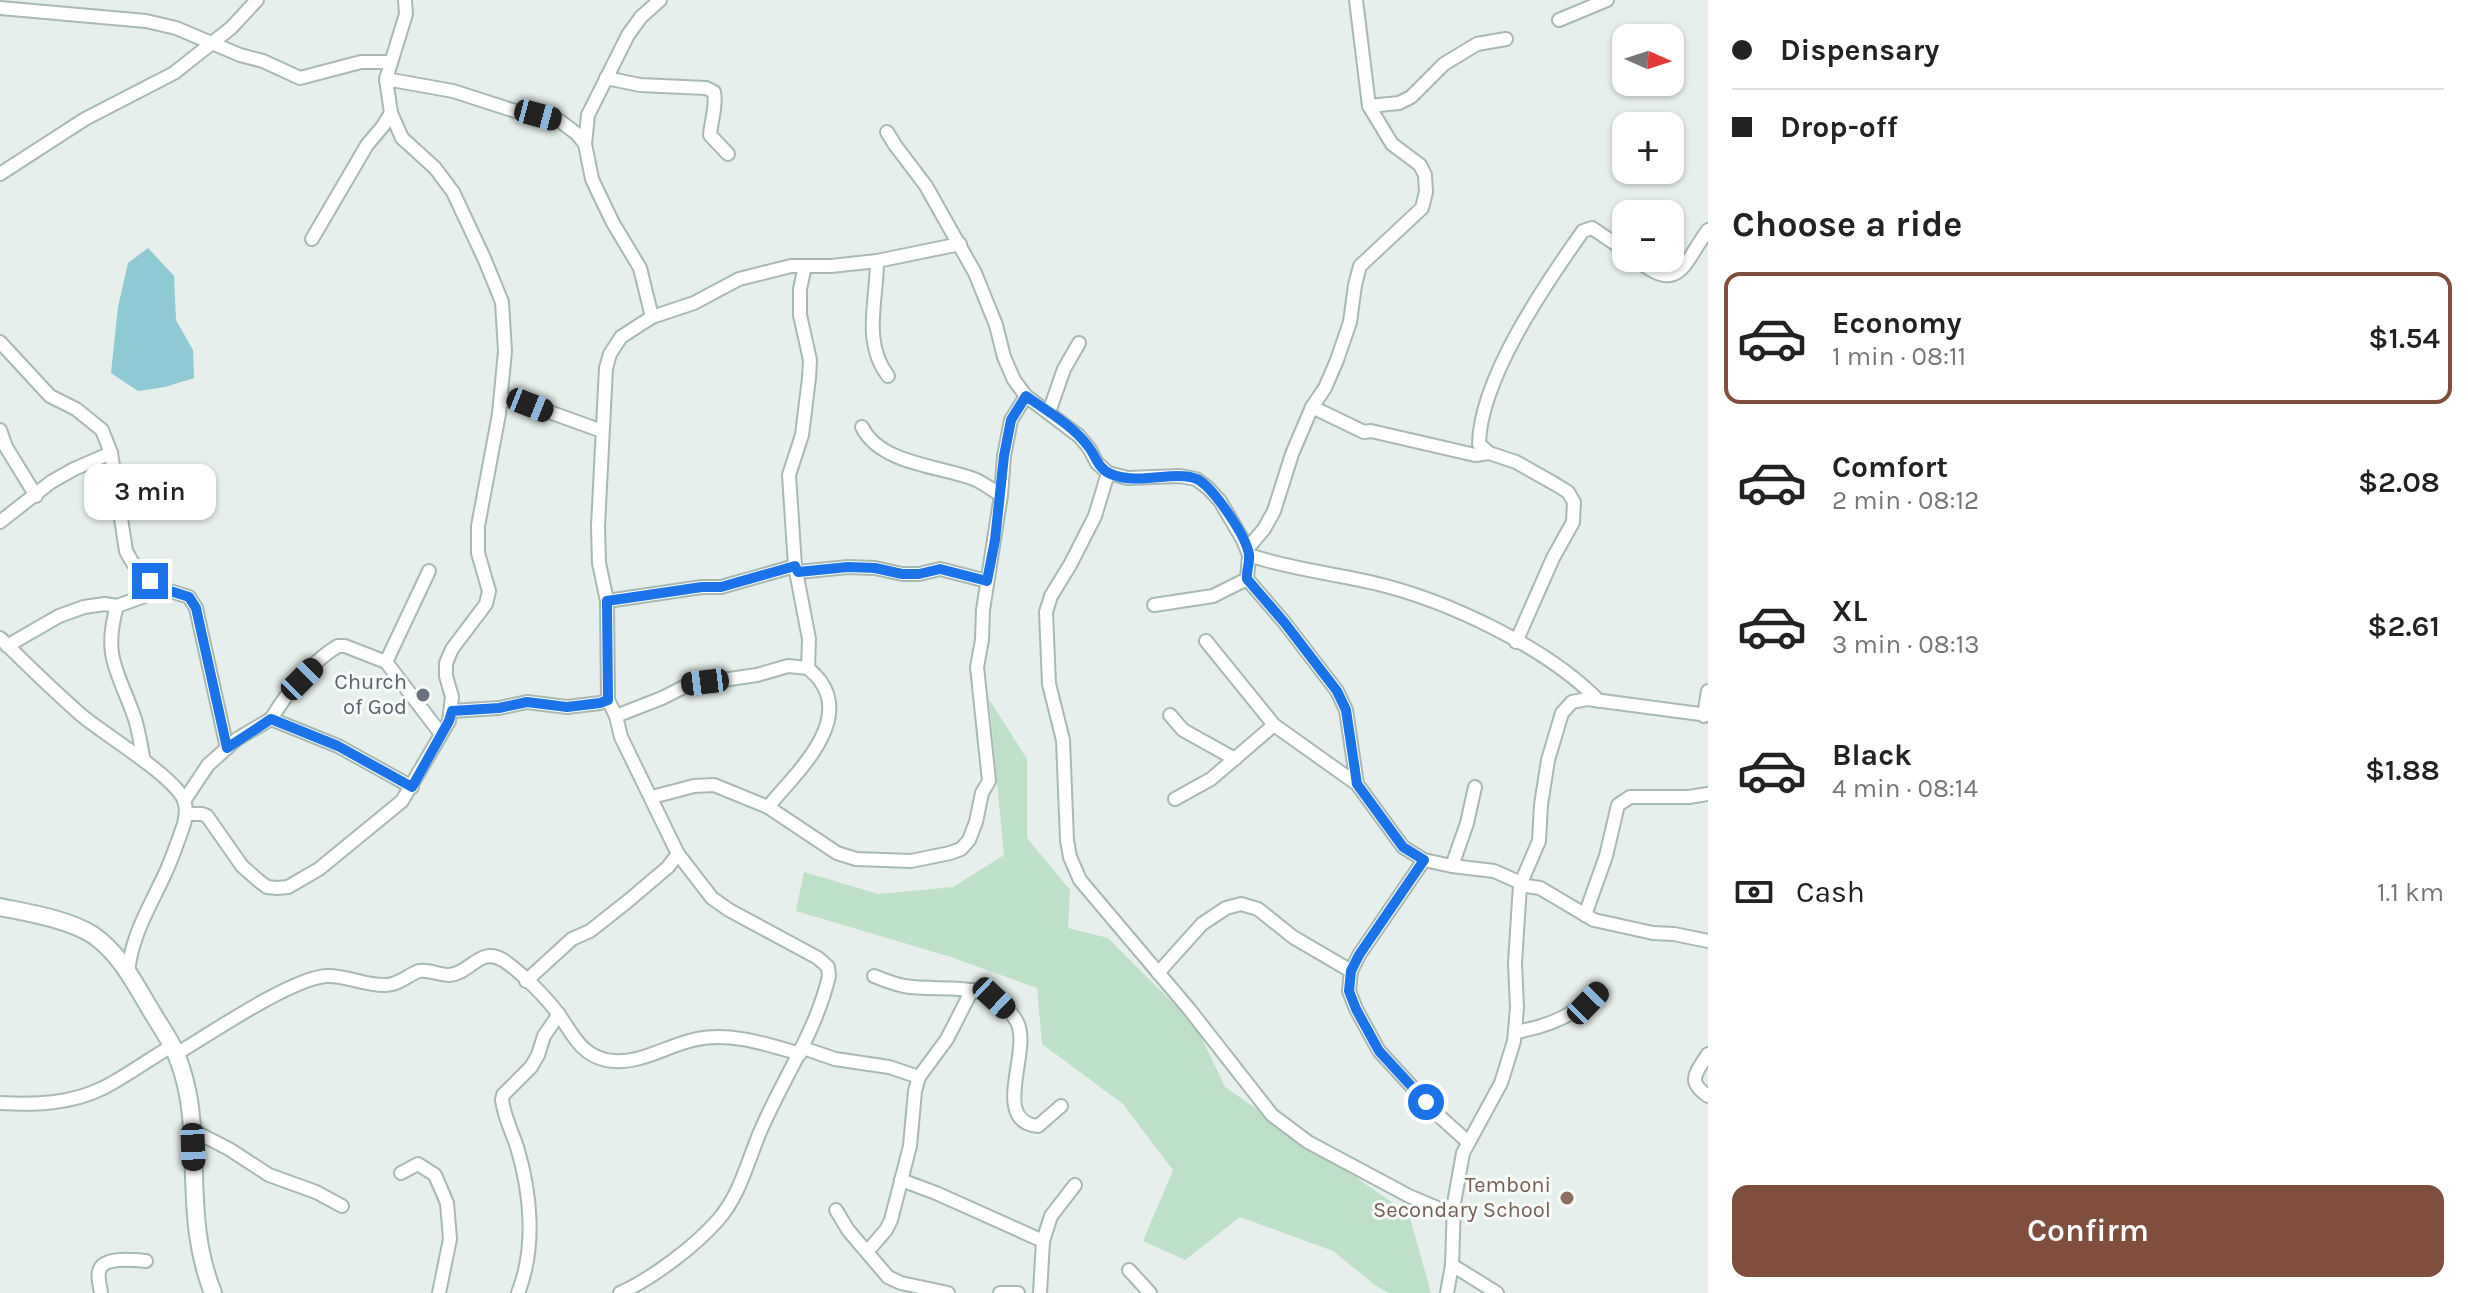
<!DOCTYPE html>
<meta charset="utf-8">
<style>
:root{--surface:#fff;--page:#f6f6f6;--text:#222;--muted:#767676;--line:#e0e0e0;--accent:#804e3d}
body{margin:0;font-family:Karla,sans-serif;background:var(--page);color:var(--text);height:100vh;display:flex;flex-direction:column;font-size:30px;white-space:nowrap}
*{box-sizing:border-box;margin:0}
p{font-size:26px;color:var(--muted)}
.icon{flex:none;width:44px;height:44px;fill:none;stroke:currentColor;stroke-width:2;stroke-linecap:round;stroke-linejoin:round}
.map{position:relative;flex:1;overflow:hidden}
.details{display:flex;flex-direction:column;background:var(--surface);width:760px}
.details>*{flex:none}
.guide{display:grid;align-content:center;height:176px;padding:0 24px;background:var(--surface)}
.needle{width:52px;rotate:93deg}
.controls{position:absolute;left:1612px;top:24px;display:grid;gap:16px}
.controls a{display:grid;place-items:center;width:72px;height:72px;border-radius:16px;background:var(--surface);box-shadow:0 2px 6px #0004;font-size:40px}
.end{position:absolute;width:36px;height:36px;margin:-18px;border:10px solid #1a73e8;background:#fff;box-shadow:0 0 0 4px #fff}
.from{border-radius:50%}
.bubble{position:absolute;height:56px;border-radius:16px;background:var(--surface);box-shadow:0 2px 6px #0004;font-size:26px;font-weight:600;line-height:56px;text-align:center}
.car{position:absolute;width:24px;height:48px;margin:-24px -12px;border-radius:10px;box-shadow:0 0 6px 2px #0007;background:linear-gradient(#222 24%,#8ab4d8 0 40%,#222 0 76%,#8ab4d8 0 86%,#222 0)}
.guide b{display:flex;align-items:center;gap:28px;height:76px;font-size:30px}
.guide b+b{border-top:2px solid var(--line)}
.guide i{width:20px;height:20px;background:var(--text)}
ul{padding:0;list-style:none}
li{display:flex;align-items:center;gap:24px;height:132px;margin:0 16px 12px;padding:0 8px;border:4px solid transparent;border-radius:16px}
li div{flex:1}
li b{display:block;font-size:30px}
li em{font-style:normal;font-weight:600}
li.current{border-color:var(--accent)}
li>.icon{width:72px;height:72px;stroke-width:1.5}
h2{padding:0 24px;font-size:36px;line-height:96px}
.pay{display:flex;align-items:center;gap:20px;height:88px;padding:0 24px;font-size:30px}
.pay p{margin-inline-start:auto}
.primary-button{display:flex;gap:16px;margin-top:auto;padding:16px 24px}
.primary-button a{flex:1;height:92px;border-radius:16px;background:var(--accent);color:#fff;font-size:32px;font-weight:600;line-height:92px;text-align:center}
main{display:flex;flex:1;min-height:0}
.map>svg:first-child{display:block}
.green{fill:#bfe0c8}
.water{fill:#8ec9d4}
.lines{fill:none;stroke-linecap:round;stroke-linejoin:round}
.street-casing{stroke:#a8b8b2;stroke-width:16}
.secondary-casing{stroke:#a4bbb3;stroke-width:20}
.street{stroke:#fff;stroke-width:12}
.secondary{stroke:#fff;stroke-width:16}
.route{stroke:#1a73e8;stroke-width:10}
.worship-dot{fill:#6b7280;stroke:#f7fbf9;stroke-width:3}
.education-dot{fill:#8d6e63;stroke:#f7fbf9;stroke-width:3}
.labels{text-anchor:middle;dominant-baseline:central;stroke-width:6;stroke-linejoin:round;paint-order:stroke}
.worship-label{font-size:22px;fill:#5b616d;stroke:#f7fbf9;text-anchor:end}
.education-label{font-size:22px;fill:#785e54;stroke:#f7fbf9;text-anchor:end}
</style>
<main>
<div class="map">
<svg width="1708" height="1293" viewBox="0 0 1708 1293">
<rect width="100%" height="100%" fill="#e6efeb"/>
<polygon class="green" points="989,699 1027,759 1027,838 1070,890 1068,928 1108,938 1196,1026 1225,1087 1409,1214 1431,1293 1389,1293 1376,1286 1333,1251 1240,1217 1185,1260 1143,1241 1173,1170 1123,1104 1042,1044 1037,988 951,957 796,911 804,872 878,894 953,887 1004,855"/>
<polygon class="water" points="148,248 174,276 176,320 193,350 194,378 165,387 138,391 111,373 118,307 128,263"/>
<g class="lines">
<g class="street-casing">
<g id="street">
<polyline points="0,8 146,21 176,28 240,55 263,61 300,78 361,62 391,62"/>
<polyline points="1559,20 1607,0"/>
<path d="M606,78L640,85L706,88L714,92C717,107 711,120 710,135L728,154"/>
<polyline points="386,79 453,91 515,111 560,121 577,134 585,144 592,179 599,194 613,223 640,268 652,317"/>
<polyline points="1369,106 1399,103 1411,97 1444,64 1477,44 1506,39"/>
<polyline points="887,132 895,145 926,186 975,273 996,325 1004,357 1014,380 1026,396 1079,436 1089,448 1097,463 1108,473 1128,478 1180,476 1196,479 1208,488 1220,501 1243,540 1249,555 1247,579 1284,622 1337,691 1346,710 1357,784 1403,847 1424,860 1452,866 1494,871 1521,883"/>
<polyline points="585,144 588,115 628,35 641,17 660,0"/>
<polyline points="0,174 85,119 174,73 231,28 257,0"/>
<polyline points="312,239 367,145 383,126 391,113"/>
<path d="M1635,258C1680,298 1685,260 1708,230"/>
<path d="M877,261C877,301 862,342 888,376"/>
<polyline points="0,342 50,396 76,409 102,430 111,453 126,551 131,560 139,572 150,581 164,589 189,597 196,608 227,748"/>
<polyline points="501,399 530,405 602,431"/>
<polyline points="1312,407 1364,432 1371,431 1475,455 1489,453"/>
<polyline points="1049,412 1064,369 1079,343"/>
<path d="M862,427C880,464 940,466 974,479C984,483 992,490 1001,495"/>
<polyline points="0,430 6,447 36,496"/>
<polyline points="1108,473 1095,516 1070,565 1051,596 1046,612 1049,684 1063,740 1067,840 1070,857 1080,880 1189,1009 1272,1115 1308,1142 1409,1196 1454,1215"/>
<polyline points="0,522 51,482 74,469 111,453"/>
<polyline points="1247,549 1264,529 1274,511 1292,454 1312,407 1325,388 1337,360 1350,322 1355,285 1360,266 1422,208 1426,192 1425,175 1420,165 1392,144 1369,106 1356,0"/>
<path d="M1249,555C1290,569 1332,573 1374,583C1446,600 1547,647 1599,701"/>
<polyline points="429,571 386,662 441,734"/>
<polyline points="798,572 848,567 875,568 902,574 919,574 940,569 987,581"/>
<polyline points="607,601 702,587 721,587 795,566"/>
<polyline points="1154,605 1213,596 1247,579"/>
<path d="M117,606C102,658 119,672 135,719C139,732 141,747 144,761"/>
<path d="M0,638C26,664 53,690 80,714C103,734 173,775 184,800C187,808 186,816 184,824C178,841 172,859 164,876C149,908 131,937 128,973"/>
<polyline points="1206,641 1274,725 1357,784"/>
<path d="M1516,642L1553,558L1573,522L1574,502L1568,492L1555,484L1516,462L1489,453L1479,444C1480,379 1546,283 1583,231L1592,228L1626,251"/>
<polyline points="7,646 59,616 84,607 105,604 117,606 164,589"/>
<polyline points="452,711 499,708 527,702 567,707 600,703 608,700"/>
<polyline points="1170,715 1183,730 1235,759"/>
<polyline points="616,716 662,698 688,685 757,675 788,666 808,668"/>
<polyline points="1704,716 1708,691"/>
<path d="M271,719C287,693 311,662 338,646H345L386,662"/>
<polyline points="652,797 694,786 714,785 768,807 837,853 856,859 911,861 950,853 961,849 969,840 976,822 982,793 989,781 977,667 982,640 983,610 1001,495 1004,456 1011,420 1026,396"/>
<polyline points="1175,799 1211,779 1274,725"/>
<polyline points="184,801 208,765 237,739 271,719 338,746 412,787"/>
<path d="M768,807C793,776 851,725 821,682C818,677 812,672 808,668L809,639L795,566L789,475L802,435L809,378L810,360L800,315V289L805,266"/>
<polyline points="187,814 202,814 207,816 242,866 259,881 267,887 277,888 288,887 319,869 402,801 449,721 452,697 446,676 446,663 452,649 486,604 489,591 478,553 478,526 499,414 505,351 502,302 484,258 453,192 435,168 402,138 391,113 386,79 406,14 405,0"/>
<polyline points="1424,860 1359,955 1351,971 1349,991 1356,1009 1379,1051 1438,1115 1468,1142"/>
<polyline points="1452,866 1467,823 1475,787"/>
<polyline points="1520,885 1540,888 1594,920 1653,933 1674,934 1708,941"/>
<polyline points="1585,915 1606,856 1618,805 1630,797 1689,797 1708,794"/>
<polyline points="1158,973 1202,924 1226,908 1241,904 1258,909 1293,937 1351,971"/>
<path d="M874,976C884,980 894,984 904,986C945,993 991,976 1017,1022C1032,1051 990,1121 1038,1126L1061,1106"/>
<polyline points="526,981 572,939 590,931 628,901 668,867 678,854"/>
<path d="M1515,1032C1548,1027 1576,1015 1599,991"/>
<polyline points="803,1048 835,1059 889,1067 919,1077"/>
<path d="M176,1054C210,1034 290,979 326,976C347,975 365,986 386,985C398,985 408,975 419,971C428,969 439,975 449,975C470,974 480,946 503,960C521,972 547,998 559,1015C573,1034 580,1054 606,1060C638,1066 663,1047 693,1040C728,1031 766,1044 800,1054"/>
<path d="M1708,1054C1696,1073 1686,1081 1708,1096"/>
<path d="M0,1103C36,1105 70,1104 103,1088C127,1076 149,1059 172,1046"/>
<polyline points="192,1130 229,1149 269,1175 316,1192 342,1206"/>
<polyline points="401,1173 418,1164 435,1175 447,1203 450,1239 439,1293"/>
<polyline points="901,1180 936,1193 1043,1241"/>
<polyline points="836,1210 848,1230 888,1277 901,1283 948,1293"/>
<polyline points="867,1252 886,1230 891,1220 910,1146 915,1091 919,1077 947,1039 972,990"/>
<polyline points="1452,1265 1497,1293"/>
<polyline points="1129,1270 1150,1293"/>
<path d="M101,1293C100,1285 96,1274 101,1267C108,1257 135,1260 146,1261"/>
<path d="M518,1293C536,1248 531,1193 517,1147C512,1132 504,1116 502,1100L503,1095L531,1067L538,1055L544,1036L559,1014"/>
<path d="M620,1293C653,1278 694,1247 718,1220C740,1195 747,1163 760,1132C782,1080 816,1032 829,976L828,967L818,958L729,910L712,898L678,854L621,737L616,716L608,700L607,601L599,563L598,526L606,368L610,354L621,337L652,317L694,303L739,279L791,266H831L877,261L960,244"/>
<polyline points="1000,1293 1018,1293"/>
<polyline points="1040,1293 1043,1241 1051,1216 1075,1185"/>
<polyline points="1447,1293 1452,1265 1454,1203 1463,1153 1501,1083 1514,1041 1517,1008 1515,963 1520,885 1539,841 1541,805 1548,760 1562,713 1572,702 1587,699 1708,715"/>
</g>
</g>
<g class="secondary-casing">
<path id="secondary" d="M0,907C29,913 68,919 93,935C122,955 137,988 155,1017C162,1029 171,1041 176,1054C186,1078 191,1106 192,1131C196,1190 191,1237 213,1293"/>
</g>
<use href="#street" class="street"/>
<use href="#secondary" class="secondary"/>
</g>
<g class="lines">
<path class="route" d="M150,581L164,589L189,597L196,608L227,748L271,719L338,746L412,787L449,721L452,711L499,708L527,702L567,707L600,703L608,700L607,601L702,587H721L795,566L798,572L848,567L875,568L902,574H919L940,569L987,581L995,540L1004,456L1011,420L1026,396C1047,411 1072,425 1088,446C1096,456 1098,469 1111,474C1133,483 1156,476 1179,476C1184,476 1192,477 1197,479C1213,487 1247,537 1249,555C1250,563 1246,571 1247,579L1284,622L1337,691L1346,710L1357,784L1403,847L1424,860L1359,955L1351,971L1349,991L1356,1009L1379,1051L1426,1102"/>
</g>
<circle class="worship-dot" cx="423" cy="695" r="8"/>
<circle class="education-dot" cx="1567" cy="1198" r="8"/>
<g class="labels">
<g class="worship-label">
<text x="407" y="682">Church<tspan x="407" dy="25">of God</tspan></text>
</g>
<g class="education-label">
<text x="1551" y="1185">Temboni<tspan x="1551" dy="25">Secondary School</tspan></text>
</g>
</g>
</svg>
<div class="controls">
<a><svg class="needle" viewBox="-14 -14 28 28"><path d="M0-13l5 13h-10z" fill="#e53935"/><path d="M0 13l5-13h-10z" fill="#767676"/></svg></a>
<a>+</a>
<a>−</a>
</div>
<i class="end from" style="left:1426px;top:1102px"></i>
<i class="end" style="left:150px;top:581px"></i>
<div class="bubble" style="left:84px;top:464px;width:132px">3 min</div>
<i class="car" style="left:538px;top:115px;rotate:105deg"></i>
<i class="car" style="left:530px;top:405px;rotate:112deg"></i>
<i class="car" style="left:302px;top:679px;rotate:45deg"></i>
<i class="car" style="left:705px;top:682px;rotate:263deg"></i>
<i class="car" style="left:994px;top:998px;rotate:133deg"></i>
<i class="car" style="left:1588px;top:1003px;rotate:44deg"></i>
<i class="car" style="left:193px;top:1147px;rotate:178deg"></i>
</div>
<section class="details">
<div class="guide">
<b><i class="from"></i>Dispensary</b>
<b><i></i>Drop-off</b>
</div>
<h2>Choose a ride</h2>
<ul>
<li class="current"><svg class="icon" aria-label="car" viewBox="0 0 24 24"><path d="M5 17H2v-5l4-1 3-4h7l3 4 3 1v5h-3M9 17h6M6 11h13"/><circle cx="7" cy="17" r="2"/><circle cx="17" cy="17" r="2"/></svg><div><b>Economy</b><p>1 min · 08:11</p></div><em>$1.54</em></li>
<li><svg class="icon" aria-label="car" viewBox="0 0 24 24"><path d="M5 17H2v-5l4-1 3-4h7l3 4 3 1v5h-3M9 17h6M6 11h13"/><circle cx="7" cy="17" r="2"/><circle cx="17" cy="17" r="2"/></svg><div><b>Comfort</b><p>2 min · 08:12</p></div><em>$2.08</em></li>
<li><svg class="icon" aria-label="car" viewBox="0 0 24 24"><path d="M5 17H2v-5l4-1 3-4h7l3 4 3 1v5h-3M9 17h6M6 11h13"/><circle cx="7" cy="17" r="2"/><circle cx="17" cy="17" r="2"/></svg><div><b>XL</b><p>3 min · 08:13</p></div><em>$2.61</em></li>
<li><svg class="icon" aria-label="car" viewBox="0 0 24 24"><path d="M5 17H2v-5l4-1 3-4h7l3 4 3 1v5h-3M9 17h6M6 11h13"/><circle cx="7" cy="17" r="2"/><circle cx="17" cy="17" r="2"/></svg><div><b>Black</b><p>4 min · 08:14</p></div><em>$1.88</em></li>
</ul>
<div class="pay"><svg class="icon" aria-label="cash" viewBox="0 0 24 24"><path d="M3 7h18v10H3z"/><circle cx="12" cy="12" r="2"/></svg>Cash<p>1.1 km</p></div>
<div class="primary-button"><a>Confirm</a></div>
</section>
</main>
